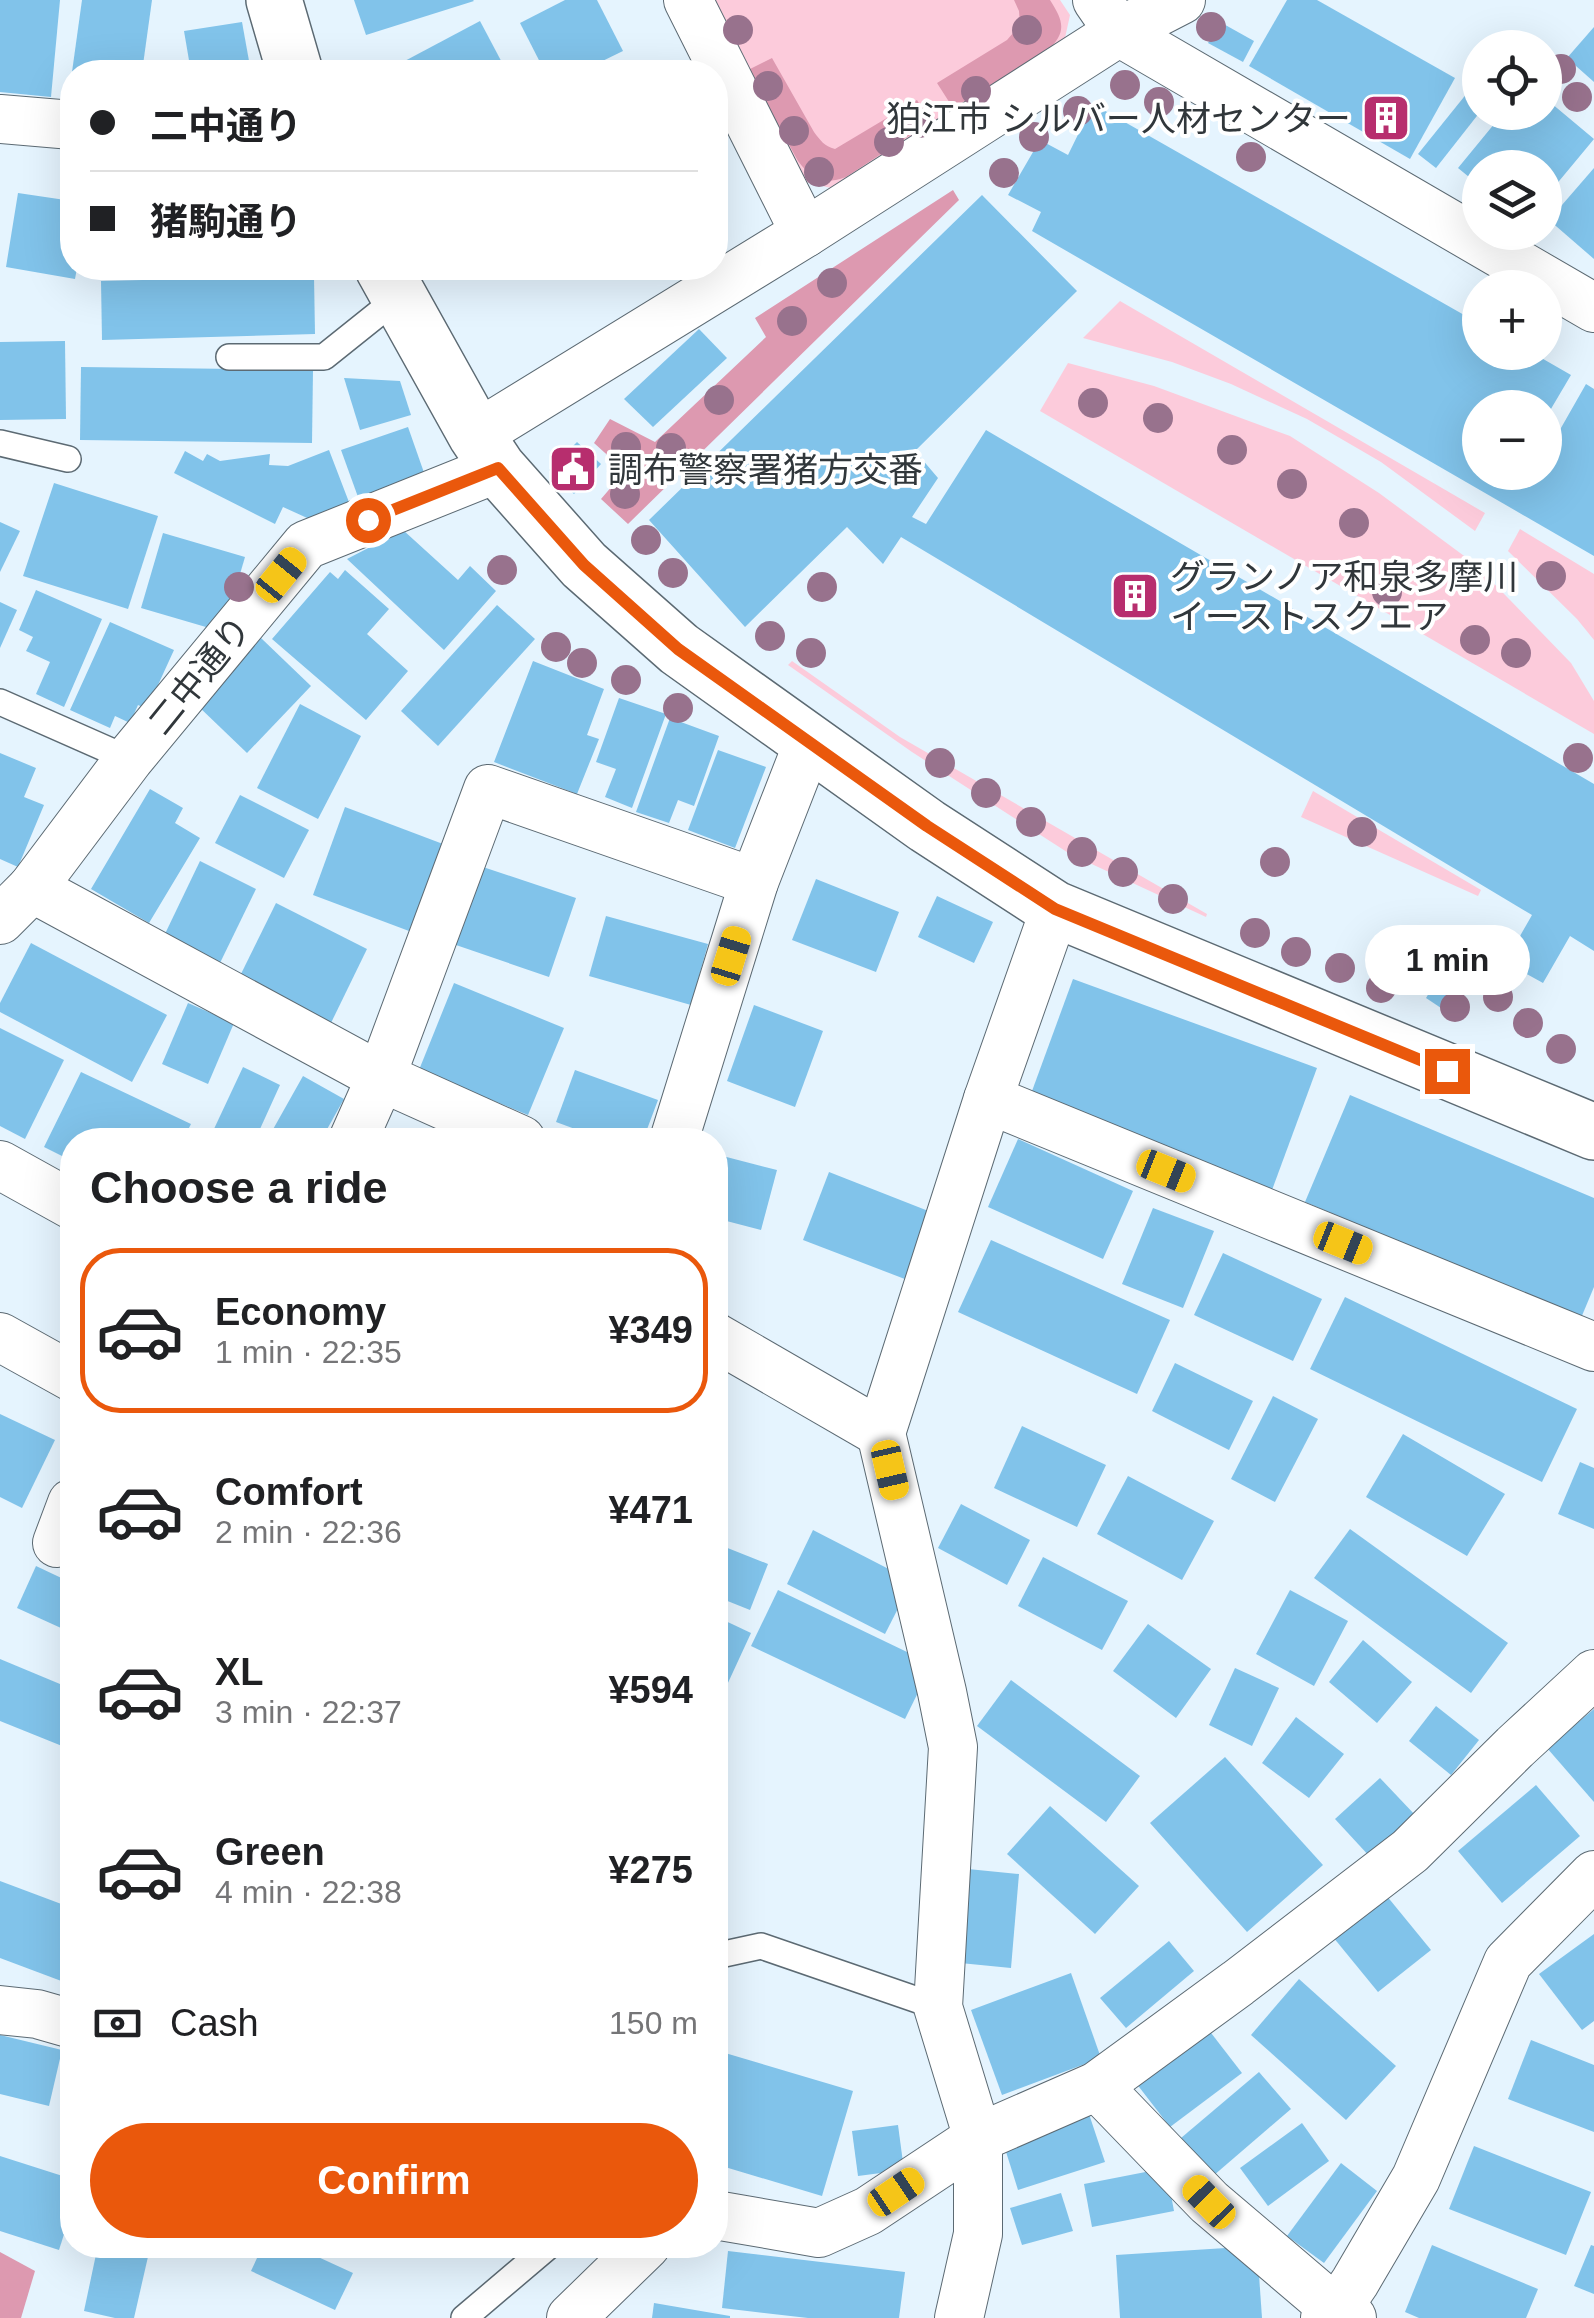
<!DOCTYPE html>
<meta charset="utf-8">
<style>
:root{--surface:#fff;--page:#f2f2f2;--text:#202124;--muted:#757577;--line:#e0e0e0;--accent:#ea580c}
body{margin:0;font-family:Arial,"Noto Sans JP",sans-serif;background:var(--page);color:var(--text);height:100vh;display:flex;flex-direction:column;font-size:38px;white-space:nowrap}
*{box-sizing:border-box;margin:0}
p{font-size:32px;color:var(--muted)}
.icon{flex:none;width:55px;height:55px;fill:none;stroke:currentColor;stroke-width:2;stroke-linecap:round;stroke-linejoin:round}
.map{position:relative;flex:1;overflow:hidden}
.side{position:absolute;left:60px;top:1128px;width:668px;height:1130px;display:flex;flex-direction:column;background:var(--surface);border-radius:40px;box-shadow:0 10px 40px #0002}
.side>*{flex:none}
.banner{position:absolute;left:60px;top:60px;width:668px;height:220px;border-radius:40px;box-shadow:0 10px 40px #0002;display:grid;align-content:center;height:220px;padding:0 30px;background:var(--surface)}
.controls{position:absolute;left:1462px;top:30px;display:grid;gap:20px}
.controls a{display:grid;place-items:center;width:100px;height:100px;border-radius:50%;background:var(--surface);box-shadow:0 10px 40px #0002;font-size:50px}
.end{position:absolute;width:45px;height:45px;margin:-22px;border:12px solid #ea580c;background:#fff;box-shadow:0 0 0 5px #fff}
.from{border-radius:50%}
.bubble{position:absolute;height:70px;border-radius:35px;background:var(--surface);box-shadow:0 10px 40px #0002;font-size:32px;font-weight:700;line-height:70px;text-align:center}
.car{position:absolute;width:30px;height:60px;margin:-30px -15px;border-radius:12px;box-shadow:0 0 8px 2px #0007;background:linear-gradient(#f5c518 24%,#345 0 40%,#f5c518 0 76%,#345 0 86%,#f5c518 0)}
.banner b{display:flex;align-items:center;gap:35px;height:95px;font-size:38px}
.banner b+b{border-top:2px solid var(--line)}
.banner i{width:25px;height:25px;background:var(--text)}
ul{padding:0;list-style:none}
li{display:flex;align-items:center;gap:30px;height:165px;margin:0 20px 15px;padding:0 10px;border:5px solid transparent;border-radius:40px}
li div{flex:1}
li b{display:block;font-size:38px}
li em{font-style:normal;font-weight:700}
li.current{border-color:var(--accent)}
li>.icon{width:90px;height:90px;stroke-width:1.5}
h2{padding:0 30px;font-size:45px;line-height:120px}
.pay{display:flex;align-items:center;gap:25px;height:110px;padding:0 30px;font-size:38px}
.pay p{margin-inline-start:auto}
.primary-button{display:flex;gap:20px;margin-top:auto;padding:20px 30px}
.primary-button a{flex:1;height:115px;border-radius:60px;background:var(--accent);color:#fff;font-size:40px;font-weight:700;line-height:115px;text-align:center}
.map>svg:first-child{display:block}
.green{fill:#fccbdb}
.forest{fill:#dd99b0}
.building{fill:#81c3ea}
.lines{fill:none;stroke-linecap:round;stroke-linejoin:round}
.lane-casing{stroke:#5c6a73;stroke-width:28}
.street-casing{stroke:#5c6a73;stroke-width:50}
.secondary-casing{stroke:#5c6a73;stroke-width:58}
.lane{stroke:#fff;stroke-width:25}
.street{stroke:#fff;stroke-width:48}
.secondary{stroke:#fff;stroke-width:55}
.tree{fill:#98728d}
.route{stroke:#ea580c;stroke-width:12}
.labels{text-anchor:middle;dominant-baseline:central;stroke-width:8;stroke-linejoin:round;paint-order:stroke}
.poi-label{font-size:35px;fill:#31373b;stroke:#fff;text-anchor:start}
.street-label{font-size:35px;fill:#31373b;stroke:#fff}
</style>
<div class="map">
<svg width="1594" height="2318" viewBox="0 0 1594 2318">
<rect width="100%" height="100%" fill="#e5f4fe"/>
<g class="green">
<polygon points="706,0 1060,0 1070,15 1063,47 835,189 806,182"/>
<polygon points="1120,301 1485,513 1475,531 1381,462 1307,419 1231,384 1172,362 1083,338"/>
<polygon points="1068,363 1154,386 1290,436 1379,493 1475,564 1571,663 1594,701 1594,734 1040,411"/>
<polygon points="1520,529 1594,574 1594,640 1577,619 1508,551"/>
<polygon points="792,661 900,737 1207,914 1206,917 1070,854 912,752 788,665"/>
<polygon points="1313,791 1481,890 1478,896 1301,817"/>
</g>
<g class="forest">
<path d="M1014,0H1050C1064,22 1067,32 1047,51L953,108L937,83L1007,40L1020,25L1019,11Z"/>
<path d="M772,58L814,132C820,140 824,146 835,149L917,100L930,122L846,177C823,185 813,181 798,161L748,70Z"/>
<polygon points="953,190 959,200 628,524 601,499 625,471 594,443 610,419 655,442 766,337 755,318"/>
<polygon points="0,2252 35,2271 21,2318 0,2318"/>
</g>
<g class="building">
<polygon points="0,0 60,0 51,97 0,92"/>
<polygon points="82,0 152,0 142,72 72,72"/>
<polygon points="354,0 473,0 474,1 366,35"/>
<polygon points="565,0 597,0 623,51 580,72 545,72 520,23"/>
<polygon points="1287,0 1317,0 1455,78 1410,159 1249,66"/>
<polygon points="480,21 507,72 384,72"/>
<polygon points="242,22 251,72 191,72 184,31"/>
<polygon points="1220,22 1254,41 1243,62 1208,43"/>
<polygon points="1594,27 1594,82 1567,58"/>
<polygon points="1480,77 1480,112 1436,168 1418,154"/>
<polygon points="1545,98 1594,139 1545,198 1545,168 1480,168 1480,186 1458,168 1504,112 1545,112"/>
<polygon points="1093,104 1480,324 1480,352 1531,352 1571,375 1545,419 1545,408 1480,408 1480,472 1517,472 1531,481 1536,472 1545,472 1545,456 1586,384 1594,389 1594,556 1032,231 1041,212 1008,195 1040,140 1068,155"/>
<polygon points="1594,168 1594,259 1549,220"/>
<polygon points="18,193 72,201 72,268 77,268 75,279 6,267"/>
<polygon points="982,195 1077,291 915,451 938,478 912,517 926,524 986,430 1594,784 1594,951 1570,936 1543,983 1505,962 1532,915 901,537 883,564 847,527 745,627 649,520"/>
<polygon points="314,276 315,334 102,340 101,281"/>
<polygon points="699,329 727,358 653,427 624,399"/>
<polygon points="65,341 66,419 0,420 0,342"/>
<polygon points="81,367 313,370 312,443 80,440"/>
<polygon points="344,378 400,381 411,415 360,430"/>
<polygon points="408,427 428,484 362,508 341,450"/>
<polygon points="577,442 601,464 574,494 549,470"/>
<polygon points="329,450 352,510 316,522 283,507 275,524 174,473 185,451 203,461 207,454 220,461 270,454 269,465 288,466"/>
<polygon points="54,483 158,516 128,609 23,576"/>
<polygon points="0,522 20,531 0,572"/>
<polygon points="403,530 458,580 470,566 496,591 444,650 347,559"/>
<polygon points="163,533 245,557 223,632 141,608"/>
<polygon points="345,570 389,609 367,634 408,671 366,720 272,639 330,572 338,579"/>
<polygon points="36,590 102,619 64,707 36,694 50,662 26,651 33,637 19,630"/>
<polygon points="0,602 17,610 0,648"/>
<polygon points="497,605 535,639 438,746 401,711"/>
<polygon points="110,622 174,650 147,709 138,705 130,723 115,716 110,728 70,710"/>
<polygon points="261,638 311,686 247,753 197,705"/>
<polygon points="533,661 604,689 587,735 599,739 577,794 494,762"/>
<polygon points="619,698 666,714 632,808 605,797 616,769 596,762"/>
<polygon points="300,704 361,736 318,819 257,788"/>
<polygon points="670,718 719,736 694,806 678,800 669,823 636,812"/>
<polygon points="718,750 766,767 735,848 688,830"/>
<polygon points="0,753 36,768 24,797 44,805 18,867 0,859"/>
<polygon points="150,789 183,808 175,823 200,838 149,923 91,889"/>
<polygon points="240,795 309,830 284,878 215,843"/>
<polygon points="345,807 443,844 409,931 313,895"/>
<polygon points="200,861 256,889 219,965 163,938"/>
<polygon points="483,867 576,898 549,977 456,945"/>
<polygon points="816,879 899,912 876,972 792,940"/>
<polygon points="937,896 993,922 974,963 918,937"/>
<polygon points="276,903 367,949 330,1025 238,980"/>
<polygon points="606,916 708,944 691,1005 589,976"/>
<polygon points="1481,933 1503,946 1485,979 1463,966"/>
<polygon points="31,943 167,1015 132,1082 0,1012 0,1003"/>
<polygon points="1438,978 1453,986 1441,1008 1426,998"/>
<polygon points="1073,979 1317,1068 1272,1190 1028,1102"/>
<polygon points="454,983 564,1028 528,1115 419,1070"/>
<polygon points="188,1003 234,1023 208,1084 162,1064"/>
<polygon points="754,1005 823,1031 795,1107 727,1081"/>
<polygon points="0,1028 64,1060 25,1139 0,1126"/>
<polygon points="243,1067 280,1085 255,1140 232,1140 213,1131"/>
<polygon points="575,1070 658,1100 643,1140 605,1140 556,1122"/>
<polygon points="81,1072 191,1124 183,1140 72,1140 72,1161 44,1147"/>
<polygon points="303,1076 344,1099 321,1140 267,1140"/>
<polygon points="1350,1095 1594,1198 1594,1287 1581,1318 1305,1202"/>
<polygon points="1018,1139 1133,1191 1103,1259 988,1207"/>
<polygon points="715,1154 777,1170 761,1230 715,1218"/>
<polygon points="829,1172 936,1214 910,1281 803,1240"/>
<polygon points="1153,1208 1214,1231 1183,1308 1122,1284"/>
<polygon points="991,1240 1170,1320 1137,1394 958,1312"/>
<polygon points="1223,1253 1322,1299 1293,1361 1194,1315"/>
<polygon points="1345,1297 1577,1409 1542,1482 1310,1369"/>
<polygon points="1175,1363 1253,1401 1229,1450 1152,1411"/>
<polygon points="1273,1396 1318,1419 1275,1502 1231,1479"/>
<polygon points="0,1414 55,1440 22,1508 0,1497"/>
<polygon points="1022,1426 1106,1465 1077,1527 994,1488"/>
<polygon points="1403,1434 1505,1494 1467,1556 1366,1497"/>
<polygon points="1580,1462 1594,1468 1594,1529 1558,1514"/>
<polygon points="1128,1476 1214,1521 1182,1580 1097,1534"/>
<polygon points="961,1504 1030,1540 1007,1585 938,1548"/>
<polygon points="1350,1529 1508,1643 1471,1693 1314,1578"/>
<polygon points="813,1530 912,1581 885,1634 787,1584"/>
<polygon points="715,1543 768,1564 750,1610 715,1596"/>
<polygon points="1043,1557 1128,1601 1102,1650 1018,1606"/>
<polygon points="36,1566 72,1583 72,1633 17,1608"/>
<polygon points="778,1590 932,1664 905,1719 751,1646"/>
<polygon points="1290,1590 1348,1621 1314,1686 1256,1654"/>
<polygon points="715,1616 751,1633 727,1685 715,1680"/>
<polygon points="1148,1624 1211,1669 1176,1718 1113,1671"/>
<polygon points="1363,1640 1412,1682 1377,1723 1329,1682"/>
<polygon points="0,1659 72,1689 72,1750 0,1721"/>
<polygon points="1235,1668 1279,1688 1252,1746 1209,1725"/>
<polygon points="1011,1680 1140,1776 1106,1822 977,1726"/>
<polygon points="1436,1706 1479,1740 1451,1775 1409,1741"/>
<polygon points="1594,1709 1594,1802 1547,1748"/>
<polygon points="1296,1717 1344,1754 1309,1798 1262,1763"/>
<polygon points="1225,1757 1323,1865 1247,1932 1150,1823"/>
<polygon points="1380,1778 1416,1816 1371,1858 1335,1819"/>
<polygon points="1536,1785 1580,1836 1502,1903 1458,1851"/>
<polygon points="1050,1806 1139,1886 1095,1934 1007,1854"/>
<polygon points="958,1868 1019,1874 1011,1968 950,1962"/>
<polygon points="0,1881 72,1908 72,1960 64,1982 0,1958"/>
<polygon points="1386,1895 1431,1950 1378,1992 1333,1937"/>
<polygon points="1594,1934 1594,2021 1582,2030 1539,1974"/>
<polygon points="1169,1941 1194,1971 1126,2028 1100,1998"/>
<polygon points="1071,1973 1101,2058 1002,2095 971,2010"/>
<polygon points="1299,1979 1396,2066 1346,2120 1251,2035"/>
<polygon points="1208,2029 1242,2073 1170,2127 1136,2083"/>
<polygon points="0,2035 62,2050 49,2106 0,2094"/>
<polygon points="1531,2040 1594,2065 1594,2132 1508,2099"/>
<polygon points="715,2050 853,2091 822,2196 715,2164"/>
<polygon points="1259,2072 1291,2109 1213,2176 1181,2138"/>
<polygon points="1088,2111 1105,2162 1018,2190 1002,2139"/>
<polygon points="1302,2123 1329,2161 1268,2206 1240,2168"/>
<polygon points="898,2125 904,2170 858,2176 852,2131"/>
<polygon points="1474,2146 1591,2192 1566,2255 1449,2209"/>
<polygon points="0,2156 72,2179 72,2209 59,2250 0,2231"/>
<polygon points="1341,2163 1377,2191 1324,2263 1287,2236"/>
<polygon points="1166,2168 1174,2211 1092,2227 1084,2184"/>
<polygon points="1061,2193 1073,2231 1022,2245 1010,2208"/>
<polygon points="98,2245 136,2245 150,2248 134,2318 115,2318 84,2311"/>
<polygon points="263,2245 292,2245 353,2273 335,2310 251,2271"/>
<polygon points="1432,2245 1538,2289 1526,2318 1419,2318 1405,2312"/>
<polygon points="1591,2245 1594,2246 1594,2294 1574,2286"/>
<polygon points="1257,2246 1262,2318 1120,2318 1116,2255"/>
<polygon points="728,2251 905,2272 899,2318 808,2318 722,2308"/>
<polygon points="654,2303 730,2316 730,2318 652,2318"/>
</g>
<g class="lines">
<g class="lane-casing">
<g id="lane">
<polyline points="229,357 324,357 399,297"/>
<polyline points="0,443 68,459"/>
<polyline points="0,702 129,759"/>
<polyline points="715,1956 761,1946 938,2007"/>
<polyline points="464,2318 550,2245"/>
</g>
</g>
<g class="street-casing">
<g id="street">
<polyline points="688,0 805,233"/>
<polyline points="1097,0 1119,32 1594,308"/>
<polyline points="0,119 72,125"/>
<polyline points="476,435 805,233 1119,32 1181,0"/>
<polyline points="32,888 381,1077 521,1140"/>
<polyline points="0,920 32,888 129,759 306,545 498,468"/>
<polyline points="988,1099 1594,1347"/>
<polyline points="353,1140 381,1077 488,789 754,882"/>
<polyline points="674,1140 754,882 809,741"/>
<polyline points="0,1165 72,1205"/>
<polyline points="0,1337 72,1377"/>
<polyline points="715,1337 881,1433"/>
<polyline points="57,1543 72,1503"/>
<polyline points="0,2010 37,2014 72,2024"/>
<polyline points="1097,2086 1209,2202 1336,2310 1352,2318"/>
<polyline points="715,2215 819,2233 868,2211 978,2138 1097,2086 1238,1983 1410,1851 1515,1747 1594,1674"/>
<polyline points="571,2318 646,2245"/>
<polyline points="959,2318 978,2234 978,2138 938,2007 953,1747 942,1692 881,1433 988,1099 1055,909"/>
<polyline points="1325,2318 1336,2310 1355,2282 1416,2178 1508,1962 1594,1875"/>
</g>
</g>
<g class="secondary-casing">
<g id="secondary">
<polyline points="274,0 295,72"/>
<polyline points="383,268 476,435 498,468 584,565 679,649 927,826 1055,909 1594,1132"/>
</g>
</g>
<use href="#lane" class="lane"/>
<use href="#street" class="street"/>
<use href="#secondary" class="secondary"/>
</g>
<g class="tree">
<circle cx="1211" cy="27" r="15"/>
<circle cx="738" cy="30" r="15"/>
<circle cx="1027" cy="30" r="15"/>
<circle cx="1561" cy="69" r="15"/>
<circle cx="1125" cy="85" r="15"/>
<circle cx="768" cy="86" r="15"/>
<circle cx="976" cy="91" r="15"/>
<circle cx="1577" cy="97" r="15"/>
<circle cx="1159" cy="102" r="15"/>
<circle cx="1078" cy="111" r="15"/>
<circle cx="920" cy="123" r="15"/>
<circle cx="794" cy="131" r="15"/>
<circle cx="1034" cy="137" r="15"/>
<circle cx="889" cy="142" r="15"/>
<circle cx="1251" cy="157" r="15"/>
<circle cx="819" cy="172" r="15"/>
<circle cx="1004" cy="173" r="15"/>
<circle cx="832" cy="283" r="15"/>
<circle cx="792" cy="321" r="15"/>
<circle cx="719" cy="400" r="15"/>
<circle cx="1093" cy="403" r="15"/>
<circle cx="1158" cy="418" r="15"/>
<circle cx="626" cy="447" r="15"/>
<circle cx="671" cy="448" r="15"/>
<circle cx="1232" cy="450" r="15"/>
<circle cx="1292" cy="484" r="15"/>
<circle cx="625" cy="494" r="15"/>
<circle cx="1354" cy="523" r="15"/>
<circle cx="646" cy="540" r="15"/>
<circle cx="502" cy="570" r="15"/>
<circle cx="673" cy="573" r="15"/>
<circle cx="1551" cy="576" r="15"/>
<circle cx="239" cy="587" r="15"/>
<circle cx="822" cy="587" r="15"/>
<circle cx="1387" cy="592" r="15"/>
<circle cx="770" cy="636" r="15"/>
<circle cx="1475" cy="640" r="15"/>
<circle cx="556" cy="647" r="15"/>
<circle cx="811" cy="653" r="15"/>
<circle cx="1516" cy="653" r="15"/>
<circle cx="582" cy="663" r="15"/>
<circle cx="626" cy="680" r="15"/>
<circle cx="678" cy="708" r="15"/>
<circle cx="1578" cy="758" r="15"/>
<circle cx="940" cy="763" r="15"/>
<circle cx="986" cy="793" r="15"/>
<circle cx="1031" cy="822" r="15"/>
<circle cx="1362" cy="832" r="15"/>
<circle cx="1082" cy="852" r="15"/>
<circle cx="1275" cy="862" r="15"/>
<circle cx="1123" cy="872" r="15"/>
<circle cx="1173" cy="899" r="15"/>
<circle cx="1255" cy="933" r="15"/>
<circle cx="1296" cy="952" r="15"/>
<circle cx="1340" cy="968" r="15"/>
<circle cx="1381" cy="988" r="15"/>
<circle cx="1498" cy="997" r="15"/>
<circle cx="1455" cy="1007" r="15"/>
<circle cx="1528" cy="1023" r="15"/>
<circle cx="1561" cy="1049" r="15"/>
</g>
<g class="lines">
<polyline class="route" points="368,520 498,468 584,565 678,649 927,826 1055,909 1447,1071"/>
</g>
<defs>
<g id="building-square" transform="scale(2.5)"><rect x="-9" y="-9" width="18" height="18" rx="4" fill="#b72e6e" stroke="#fff"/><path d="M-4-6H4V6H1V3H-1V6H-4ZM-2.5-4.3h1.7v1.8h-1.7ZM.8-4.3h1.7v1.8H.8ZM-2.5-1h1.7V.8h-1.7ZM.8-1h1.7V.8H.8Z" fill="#fff"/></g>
<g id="civic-square" transform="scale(2.5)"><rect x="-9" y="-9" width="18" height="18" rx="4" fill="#b72e6e" stroke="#fff"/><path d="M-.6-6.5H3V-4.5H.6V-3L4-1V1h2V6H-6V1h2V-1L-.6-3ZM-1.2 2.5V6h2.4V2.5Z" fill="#fff"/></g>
</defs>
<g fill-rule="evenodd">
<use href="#building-square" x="1386" y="118"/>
<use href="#civic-square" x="573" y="469"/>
<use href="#building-square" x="1135" y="596"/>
</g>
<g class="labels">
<g class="poi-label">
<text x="1351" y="118" text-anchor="end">狛江市 シルバー人材センター</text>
<text x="608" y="469">調布警察署猪方交番</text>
<text x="1170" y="576">グランノア和泉多摩川<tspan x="1170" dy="40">イーストスクエア</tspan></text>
</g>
<g class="street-label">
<text transform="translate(199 675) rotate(-51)">二中通り</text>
</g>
</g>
</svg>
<div class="controls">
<a><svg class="icon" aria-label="locate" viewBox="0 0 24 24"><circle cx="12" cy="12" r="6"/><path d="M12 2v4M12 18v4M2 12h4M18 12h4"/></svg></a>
<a><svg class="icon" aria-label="layers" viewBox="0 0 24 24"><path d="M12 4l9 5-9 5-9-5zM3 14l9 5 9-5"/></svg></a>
<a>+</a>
<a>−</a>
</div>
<i class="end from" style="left:368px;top:520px"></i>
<i class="end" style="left:1447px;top:1071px"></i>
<div class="bubble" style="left:1365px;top:925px;width:165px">1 min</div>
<i class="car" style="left:281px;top:575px;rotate:39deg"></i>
<i class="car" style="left:731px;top:956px;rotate:17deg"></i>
<i class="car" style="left:1166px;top:1171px;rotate:112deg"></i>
<i class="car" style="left:1343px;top:1243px;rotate:112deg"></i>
<i class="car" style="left:890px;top:1470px;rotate:167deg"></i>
<i class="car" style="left:896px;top:2192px;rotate:56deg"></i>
<i class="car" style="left:1209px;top:2202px;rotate:316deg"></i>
<div class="banner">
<b><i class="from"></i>二中通り</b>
<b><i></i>猪駒通り</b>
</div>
<section class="side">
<h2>Choose a ride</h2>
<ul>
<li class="current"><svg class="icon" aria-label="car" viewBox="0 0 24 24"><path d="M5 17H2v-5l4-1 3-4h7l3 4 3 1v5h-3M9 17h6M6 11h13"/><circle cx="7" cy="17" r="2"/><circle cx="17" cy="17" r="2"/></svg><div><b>Economy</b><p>1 min · 22:35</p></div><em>¥349</em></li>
<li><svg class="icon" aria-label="car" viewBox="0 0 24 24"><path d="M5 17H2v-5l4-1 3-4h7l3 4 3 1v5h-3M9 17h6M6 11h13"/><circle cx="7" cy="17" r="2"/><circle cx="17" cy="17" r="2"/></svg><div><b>Comfort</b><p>2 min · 22:36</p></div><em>¥471</em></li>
<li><svg class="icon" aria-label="car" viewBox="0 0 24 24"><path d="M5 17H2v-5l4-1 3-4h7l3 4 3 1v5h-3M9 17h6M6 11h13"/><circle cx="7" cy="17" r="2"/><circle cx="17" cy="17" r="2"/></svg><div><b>XL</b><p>3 min · 22:37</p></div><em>¥594</em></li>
<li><svg class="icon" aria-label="car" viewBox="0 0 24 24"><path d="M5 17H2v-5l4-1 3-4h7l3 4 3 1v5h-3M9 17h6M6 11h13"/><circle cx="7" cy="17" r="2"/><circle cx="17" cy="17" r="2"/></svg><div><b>Green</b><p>4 min · 22:38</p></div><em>¥275</em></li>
</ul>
<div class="pay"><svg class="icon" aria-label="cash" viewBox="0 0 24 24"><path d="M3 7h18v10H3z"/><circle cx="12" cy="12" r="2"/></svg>Cash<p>150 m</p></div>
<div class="primary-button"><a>Confirm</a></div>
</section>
</div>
